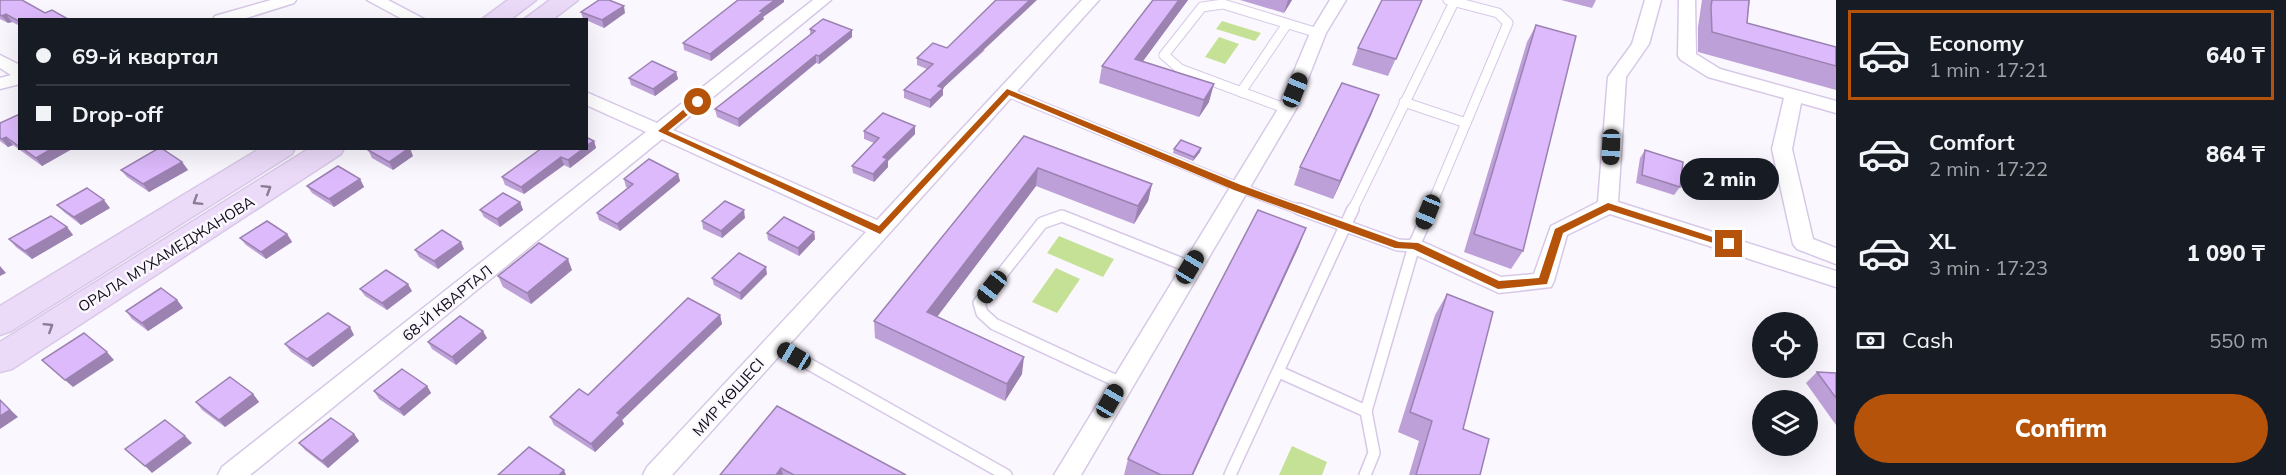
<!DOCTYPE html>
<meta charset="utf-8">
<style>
:root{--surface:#171b24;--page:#20242c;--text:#f1f3f6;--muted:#9ea1a6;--line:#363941;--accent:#b45309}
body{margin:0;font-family:Mulish,sans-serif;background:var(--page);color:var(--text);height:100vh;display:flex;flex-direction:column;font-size:22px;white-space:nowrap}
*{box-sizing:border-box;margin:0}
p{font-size:20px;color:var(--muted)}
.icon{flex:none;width:33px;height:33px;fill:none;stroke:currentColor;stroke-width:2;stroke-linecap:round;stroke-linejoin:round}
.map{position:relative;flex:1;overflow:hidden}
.sheet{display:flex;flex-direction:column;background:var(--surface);width:450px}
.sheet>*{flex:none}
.banner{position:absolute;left:18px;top:18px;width:570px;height:132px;border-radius:0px;box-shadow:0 6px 24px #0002;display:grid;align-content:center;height:132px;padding:0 18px;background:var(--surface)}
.buttons{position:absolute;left:1752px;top:312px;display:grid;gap:12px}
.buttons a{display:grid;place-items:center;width:66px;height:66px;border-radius:50%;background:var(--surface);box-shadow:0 6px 24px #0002;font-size:30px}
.end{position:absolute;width:27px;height:27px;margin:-14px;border:8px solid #b45309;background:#fff;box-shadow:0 0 0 3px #fff}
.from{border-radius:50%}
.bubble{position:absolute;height:42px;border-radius:21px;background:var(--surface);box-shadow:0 6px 24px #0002;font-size:20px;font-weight:800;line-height:42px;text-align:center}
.car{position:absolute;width:18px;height:36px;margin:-18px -9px;border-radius:8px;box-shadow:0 0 4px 2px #0007;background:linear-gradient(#222 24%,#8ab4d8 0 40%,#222 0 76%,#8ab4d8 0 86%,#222 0)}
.banner b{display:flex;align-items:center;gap:21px;height:57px;font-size:22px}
.banner b+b{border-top:2px solid var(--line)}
.banner i{width:15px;height:15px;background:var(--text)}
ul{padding:10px 0 0;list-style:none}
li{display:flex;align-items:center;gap:18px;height:90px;margin:0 12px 9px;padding:0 6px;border:3px solid transparent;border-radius:0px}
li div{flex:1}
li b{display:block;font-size:22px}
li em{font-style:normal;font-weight:800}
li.on{border-color:var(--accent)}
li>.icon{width:54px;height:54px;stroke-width:1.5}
.pay{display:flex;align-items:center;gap:15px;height:66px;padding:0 18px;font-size:22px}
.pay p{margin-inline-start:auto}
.primary-button{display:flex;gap:12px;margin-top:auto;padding:12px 18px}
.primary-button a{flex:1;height:69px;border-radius:36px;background:var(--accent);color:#fff;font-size:24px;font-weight:800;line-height:69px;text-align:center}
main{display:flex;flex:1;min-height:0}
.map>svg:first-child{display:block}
.green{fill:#c5e196}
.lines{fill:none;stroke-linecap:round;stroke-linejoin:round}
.lane-far1-casing{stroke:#d8c8e7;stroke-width:11}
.lane-casing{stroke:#d8c8e7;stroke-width:14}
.street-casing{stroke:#d8c8e7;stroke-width:3}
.secondary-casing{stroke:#d8c8e7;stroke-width:3}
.lane-far1{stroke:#fff;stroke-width:9}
.lane{stroke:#fff;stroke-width:11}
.street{fill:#fff;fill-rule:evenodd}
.secondary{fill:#ecdaf9;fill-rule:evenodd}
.wall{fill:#bea0d9}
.shaded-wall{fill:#9b82b0}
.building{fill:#ddbafc;stroke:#9b82b0;stroke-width:1.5}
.oneway{stroke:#897d93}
.route{fill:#b45309}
.labels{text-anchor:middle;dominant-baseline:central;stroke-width:5;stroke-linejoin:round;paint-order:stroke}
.street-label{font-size:15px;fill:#110b16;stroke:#faf7fe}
</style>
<main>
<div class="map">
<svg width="1836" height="475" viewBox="0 0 1836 475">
<rect width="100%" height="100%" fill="#faf7fe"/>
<g class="green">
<polygon points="1222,21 1261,33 1255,41 1216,29"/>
<polygon points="1219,37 1239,44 1225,64 1205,57"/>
<polygon points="1059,236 1114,259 1103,277 1047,253"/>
<polygon points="1056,268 1080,279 1057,313 1032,302"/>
<polygon points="1292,446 1327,462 1322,475 1279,475"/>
</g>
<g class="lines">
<g class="lane-far1-casing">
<g id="lane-far1">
<polyline points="1007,92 1238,187 1303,211"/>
<polyline points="1241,92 1287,24"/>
<polyline points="1404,102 1466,123"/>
<polyline points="1287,109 1180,69 1164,55 1202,7 1223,4 1318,33"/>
<polyline points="1352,211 1454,2"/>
<polyline points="1429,211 1508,23 1498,13 1448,0"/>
</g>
</g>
<g class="lane-casing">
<g id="lane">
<polyline points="1299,209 1398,245 1414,246 1430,209"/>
<polyline points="775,345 1006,475"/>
<polyline points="1279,372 1366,411"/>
<polyline points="1121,383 994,324 982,313 979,303 1042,223 1062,216 1190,267"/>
<polyline points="1230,475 1353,209"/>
<polyline points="1365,475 1374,453 1366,411 1414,246"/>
</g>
</g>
<g class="street-casing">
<g id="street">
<polygon points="271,0 296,0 294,3 240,20 213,20 215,16"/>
<polygon points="367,0 388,0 426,20 404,20"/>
<polygon points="813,0 831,0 673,130 877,220 1082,0 1099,0 672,475 643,475 647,467 866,232 662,139 250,475 218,475 222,467 646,132 586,105 586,92 657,123"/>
<polygon points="1330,0 1346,0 1326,33 1296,109 1081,475 1054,475 1278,109 1310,33"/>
<polygon points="1645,0 1661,0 1649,44 1626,77 1618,202 1836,271 1836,287 1610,214 1567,235 1554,281 1551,287 1499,293 1407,251 1403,246 1407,241 1414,238 1501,277 1534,274 1551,226 1598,202 1608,77 1632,44"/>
<polygon points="1679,0 1695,0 1696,54 1720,69 1836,101 1836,113 1801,103 1792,149 1813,239 1836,248 1836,264 1797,249 1793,244 1772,149 1784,98 1708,77 1681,60 1678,56"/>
<polygon points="0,55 20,65 20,84 0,89 0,78 11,75 0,68"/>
</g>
</g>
<g class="secondary-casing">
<g id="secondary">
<polygon points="508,0 536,0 510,20 481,20"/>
<polygon points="550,0 578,0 552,20 523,20"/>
<polygon points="261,148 295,148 292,154 11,331 0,335 0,306"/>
<polygon points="310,148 344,148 341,154 12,369 0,372 0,342"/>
</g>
</g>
<use href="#lane-far1" class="lane-far1"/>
<use href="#lane" class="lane"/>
<use href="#street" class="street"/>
<use href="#secondary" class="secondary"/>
</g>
<g class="wall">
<polygon points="0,0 45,13 68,20 20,20 20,26 12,22 8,23 0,19"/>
<polygon points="1153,0 1188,0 1143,61 1209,102 1199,117 1099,83 1102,66"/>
<polygon points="1240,0 1292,0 1284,13"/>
<polygon points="1422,0 1388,76 1352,65 1358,48"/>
<polygon points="1561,0 1596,0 1592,8"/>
<polygon points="1702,0 1750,0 1747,23 1836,47 1836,90 1698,52 1698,27"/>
<polygon points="784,2 763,17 764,19 711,61 684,50 683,43"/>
<polygon points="581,12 625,13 604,28 586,20 583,19"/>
<polygon points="1536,25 1523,251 1511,269 1464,252 1527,42"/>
<polygon points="810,29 852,30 852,37 819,64 816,63 739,127 717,117 715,109 810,35"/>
<polygon points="985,50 943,88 943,95 930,108 904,98 904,90 927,69 917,65 917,58"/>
<polygon points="676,72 678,79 655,96 631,85 629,78"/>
<polygon points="1372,113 1333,199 1294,185 1300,167"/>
<polygon points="20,114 20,148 72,148 72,149 42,166 13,145 8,147 0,141 0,123"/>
<polygon points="915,126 915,134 888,161 888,167 874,182 853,173 852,166 874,143 864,139 864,131"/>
<polygon points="1024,136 1152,184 1148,201 1134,224 1036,186 937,317 1022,374 1005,401 875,338 874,321"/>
<polygon points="594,141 596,148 570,168 564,165 524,194 505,185 502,177"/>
<polygon points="1201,148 1200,152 1193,161 1173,153 1174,149"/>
<polygon points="368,150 413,156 393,170 372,158"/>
<polygon points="1645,150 1680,187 1674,195 1636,183 1640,158"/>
<polygon points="182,162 188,170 149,192 127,177 121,170"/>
<polygon points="678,174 680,181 620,231 599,220 597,213 628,188 626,187 624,179"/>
<polygon points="360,179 364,187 334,207 312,193 307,186"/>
<polygon points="520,202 523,210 500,227 484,217 480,210"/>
<polygon points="57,205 110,208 81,225 64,212"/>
<polygon points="745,218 722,238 703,229 702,221"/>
<polygon points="67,227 73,235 32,259 16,247 9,239"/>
<polygon points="814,232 815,239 799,256 768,240 767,233"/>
<polygon points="287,234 292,242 266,259 246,245 240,238"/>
<polygon points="1299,246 1193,475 1124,475 1128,459"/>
<polygon points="464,249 438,269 419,257 415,250"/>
<polygon points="572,270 531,304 503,287 498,276"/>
<polygon points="767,274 741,300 714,285 712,278"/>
<polygon points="360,289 412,291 387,310 365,296"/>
<polygon points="1447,294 1463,429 1480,475 1409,475 1419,441 1398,432 1435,315"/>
<polygon points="177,300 183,308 148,331 132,319 126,311"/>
<polygon points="720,315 722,324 622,420 624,424 595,452 554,425 550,417"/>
<polygon points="354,335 313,367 291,352 285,344"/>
<polygon points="487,338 456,365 432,349 428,342"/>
<polygon points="1817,372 1836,373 1836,425 1806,383"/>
<polygon points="427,386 431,393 404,416 379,399 374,391"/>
<polygon points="253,394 259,402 225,427 202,410 196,402"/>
<polygon points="777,406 906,475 720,475"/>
<polygon points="354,434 359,441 328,468 305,450 299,443"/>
</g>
<g class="shaded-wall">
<polygon points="775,0 784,0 784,2 763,17 764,19 711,61 710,54 760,11"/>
<polygon points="1030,0 1037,0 943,88 943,95 930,108 930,100 938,86"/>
<polygon points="1179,0 1188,0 1132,76 1135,59"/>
<polygon points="1288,0 1292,0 1284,13"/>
<polygon points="624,6 625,13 604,28 602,20"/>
<polygon points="6,14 12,22 8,23 2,16"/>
<polygon points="852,30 852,37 819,64 819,56"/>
<polygon points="816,55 816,63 739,127 738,119"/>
<polygon points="676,72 678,79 655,96 653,89"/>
<polygon points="1214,84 1209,102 1199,117 1204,100"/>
<polygon points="1379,95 1372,113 1333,199 1340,181"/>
<polygon points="915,126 915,134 888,161 888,167 874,182 873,174 883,157"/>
<polygon points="6,137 13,145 8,147 2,139"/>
<polygon points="594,141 596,148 570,168 568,160 584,148 586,148 586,146"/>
<polygon points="53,148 72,148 72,149 42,166 36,158"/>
<polygon points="409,148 410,148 413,156 393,170 389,162"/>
<polygon points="1201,148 1200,152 1193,161 1194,157"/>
<polygon points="561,157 564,165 524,194 521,187"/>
<polygon points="182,162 188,170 149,192 143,184"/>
<polygon points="1038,168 1036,186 927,330 927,312"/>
<polygon points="678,174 680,181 620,231 617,224"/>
<polygon points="360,179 364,187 334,207 329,199"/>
<polygon points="1152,184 1148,201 1134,224 1138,206"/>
<polygon points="104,200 110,208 81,225 74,217"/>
<polygon points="520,202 523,210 500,227 497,219"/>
<polygon points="744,210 745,218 722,238 721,231"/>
<polygon points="67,227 73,235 32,259 25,251"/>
<polygon points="1306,228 1299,246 1193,475 1192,475"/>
<polygon points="814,232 815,239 799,256 798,248"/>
<polygon points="287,234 292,242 266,259 261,252"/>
<polygon points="461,242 464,249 438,269 434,261"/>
<polygon points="568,259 572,270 531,304 527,293"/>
<polygon points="0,266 6,273 0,276"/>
<polygon points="766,267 767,274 741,300 740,293"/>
<polygon points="408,284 412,291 387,310 382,303"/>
<polygon points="177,300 183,308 148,331 142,323"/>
<polygon points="720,315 722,324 622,420 624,424 595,452 591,444 617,413"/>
<polygon points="350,327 354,335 313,367 307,359"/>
<polygon points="483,331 487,338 456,365 452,357"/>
<polygon points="107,352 114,360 73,387 65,380"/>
<polygon points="1024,357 1022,374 1005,401 1007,384"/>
<polygon points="427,386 431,393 404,416 399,409"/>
<polygon points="253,394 259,402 225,427 219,420"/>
<polygon points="0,400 18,417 0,429"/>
<polygon points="354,434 359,441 328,468 322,461"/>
<polygon points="185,436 192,443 152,473 145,466"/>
<polygon points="781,468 783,475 776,475"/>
<polygon points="564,470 566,475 559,475"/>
</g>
<g class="building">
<polygon points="0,0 22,0 45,13 52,10 68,19 20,20 20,22 6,14 2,16 0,15"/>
<polygon points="599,0 609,0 624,6 602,20 581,12"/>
<polygon points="738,0 775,0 760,11 763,12 710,54 683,43"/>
<polygon points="996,0 1030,0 938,86 943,88 930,100 904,90 933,64 917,58 933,43 947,48"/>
<polygon points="1153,0 1179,0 1135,59 1214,84 1204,100 1102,66"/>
<polygon points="1382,0 1422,0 1396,59 1358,48"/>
<polygon points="1712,0 1749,0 1747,23 1836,47 1836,66 1712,32 1711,7"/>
<polygon points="823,19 852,30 819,56 816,55 738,119 715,109 815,31 810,29"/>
<polygon points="1536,25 1576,36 1523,251 1474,234"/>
<polygon points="652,61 676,72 653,89 629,78"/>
<polygon points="1342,83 1379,95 1340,181 1300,167"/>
<polygon points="883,113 915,126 883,157 887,159 873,174 852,166 879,138 864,131"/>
<polygon points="20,114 20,147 6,137 2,139 0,138 0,123"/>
<polygon points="1024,136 1152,184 1138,206 1038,168 927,312 1024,357 1007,384 874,321"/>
<polygon points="586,137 594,141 586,146"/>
<polygon points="1181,140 1201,148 1194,157 1174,149"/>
<polygon points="22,148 53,148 36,158"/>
<polygon points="159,148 161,148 182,162 143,184 121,170"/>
<polygon points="371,148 409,148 389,162 368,150"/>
<polygon points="542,148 584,148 568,160 561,157 521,187 502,177"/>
<polygon points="1645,150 1683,162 1680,187 1642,175"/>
<polygon points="649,159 678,174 617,224 597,213 633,184 624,179"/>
<polygon points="338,166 360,179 329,199 307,186"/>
<polygon points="87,188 104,200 74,217 57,205"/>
<polygon points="503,193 520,202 497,219 480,210"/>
<polygon points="725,201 744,210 721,231 702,221"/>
<polygon points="1258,210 1306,228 1192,475 1161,475 1128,459"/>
<polygon points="51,216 67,227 25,251 9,239"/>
<polygon points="784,217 814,232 798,248 767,233"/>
<polygon points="267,221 287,234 261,252 240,238"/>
<polygon points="442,230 461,242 434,261 415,250"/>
<polygon points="539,243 568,259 527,293 498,276"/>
<polygon points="739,253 766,267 740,293 712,278"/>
<polygon points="386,270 408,284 382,303 360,289"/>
<polygon points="161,288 177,300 142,323 126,311"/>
<polygon points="1447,294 1493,312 1463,429 1489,439 1480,475 1416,475 1432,421 1410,412"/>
<polygon points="688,298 720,315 617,413 620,415 591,444 550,417 579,389 588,395"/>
<polygon points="328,313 350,327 307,359 285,344"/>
<polygon points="460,316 483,331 452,357 428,342"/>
<polygon points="84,333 107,352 65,380 42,360"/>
<polygon points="402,369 427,386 399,409 374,391"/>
<polygon points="1817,372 1836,373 1836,398"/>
<polygon points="230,377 253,394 219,420 196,402"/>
<polygon points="0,400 10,410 0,416"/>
<polygon points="777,406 906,475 794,475 781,468 776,475 720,475"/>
<polygon points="331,418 354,434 322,461 299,443"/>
<polygon points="165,420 185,436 145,466 125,449"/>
<polygon points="529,447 564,470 559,475 498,475"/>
</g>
<defs><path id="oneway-chevron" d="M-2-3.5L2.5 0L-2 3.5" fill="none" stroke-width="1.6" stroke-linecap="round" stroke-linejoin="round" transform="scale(1.5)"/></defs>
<g class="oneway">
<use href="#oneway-chevron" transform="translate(267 189) rotate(-32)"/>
<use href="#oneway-chevron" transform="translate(197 201) rotate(148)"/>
<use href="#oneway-chevron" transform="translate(49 327) rotate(-32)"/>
</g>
<polygon class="route" points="1007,89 1241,185 1399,242 1418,243 1499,281 1539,278 1555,229 1608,203 1734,244 1729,248 1609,210 1563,233 1547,284 1498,289 1413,249 1395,248 1234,190 1009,95 880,234 658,131 695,100 701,100 701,104 668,131 879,226"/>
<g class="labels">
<g class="street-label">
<text transform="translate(166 254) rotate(-32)">ОРАЛА МУХАМЕДЖАНОВА</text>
<text transform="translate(447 303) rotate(-39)">68-Й КВАРТАЛ</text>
<text transform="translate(728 397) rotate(-48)">МИР КӨШЕСІ</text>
</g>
</g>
</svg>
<div class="buttons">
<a><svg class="icon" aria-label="locate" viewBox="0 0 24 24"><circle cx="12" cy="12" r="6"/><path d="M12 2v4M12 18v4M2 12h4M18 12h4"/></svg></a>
<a><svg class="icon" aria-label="layers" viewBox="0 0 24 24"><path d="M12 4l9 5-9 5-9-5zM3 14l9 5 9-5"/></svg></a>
</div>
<i class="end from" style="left:698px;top:102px"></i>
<i class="end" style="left:1729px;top:244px"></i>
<div class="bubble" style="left:1680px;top:158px;width:99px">2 min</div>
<i class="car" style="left:1295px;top:90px;rotate:22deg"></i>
<i class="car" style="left:1611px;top:147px;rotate:182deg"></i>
<i class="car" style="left:1428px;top:212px;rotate:202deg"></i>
<i class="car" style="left:1190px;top:267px;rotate:31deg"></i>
<i class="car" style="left:992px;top:287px;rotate:218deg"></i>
<i class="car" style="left:794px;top:356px;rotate:300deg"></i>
<i class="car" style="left:1110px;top:401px;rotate:30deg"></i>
<div class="banner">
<b><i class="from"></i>69-й квартал</b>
<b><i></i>Drop-off</b>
</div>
</div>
<section class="sheet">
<ul>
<li class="on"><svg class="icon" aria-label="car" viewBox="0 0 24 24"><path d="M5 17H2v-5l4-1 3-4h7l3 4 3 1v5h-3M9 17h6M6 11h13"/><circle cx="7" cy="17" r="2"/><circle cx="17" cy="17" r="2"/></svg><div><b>Economy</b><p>1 min · 17:21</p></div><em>640 ₸</em></li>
<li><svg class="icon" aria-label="car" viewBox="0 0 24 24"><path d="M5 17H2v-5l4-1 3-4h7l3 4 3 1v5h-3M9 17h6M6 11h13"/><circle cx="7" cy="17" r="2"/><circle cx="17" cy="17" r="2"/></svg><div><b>Comfort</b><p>2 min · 17:22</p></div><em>864 ₸</em></li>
<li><svg class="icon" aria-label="car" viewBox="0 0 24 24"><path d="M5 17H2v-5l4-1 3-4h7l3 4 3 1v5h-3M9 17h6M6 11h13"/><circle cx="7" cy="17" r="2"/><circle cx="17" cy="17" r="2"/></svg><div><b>XL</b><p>3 min · 17:23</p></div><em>1 090 ₸</em></li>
</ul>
<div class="pay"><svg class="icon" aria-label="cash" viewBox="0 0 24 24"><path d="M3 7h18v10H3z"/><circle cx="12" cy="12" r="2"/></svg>Cash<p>550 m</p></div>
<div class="primary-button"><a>Confirm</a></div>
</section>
</main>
